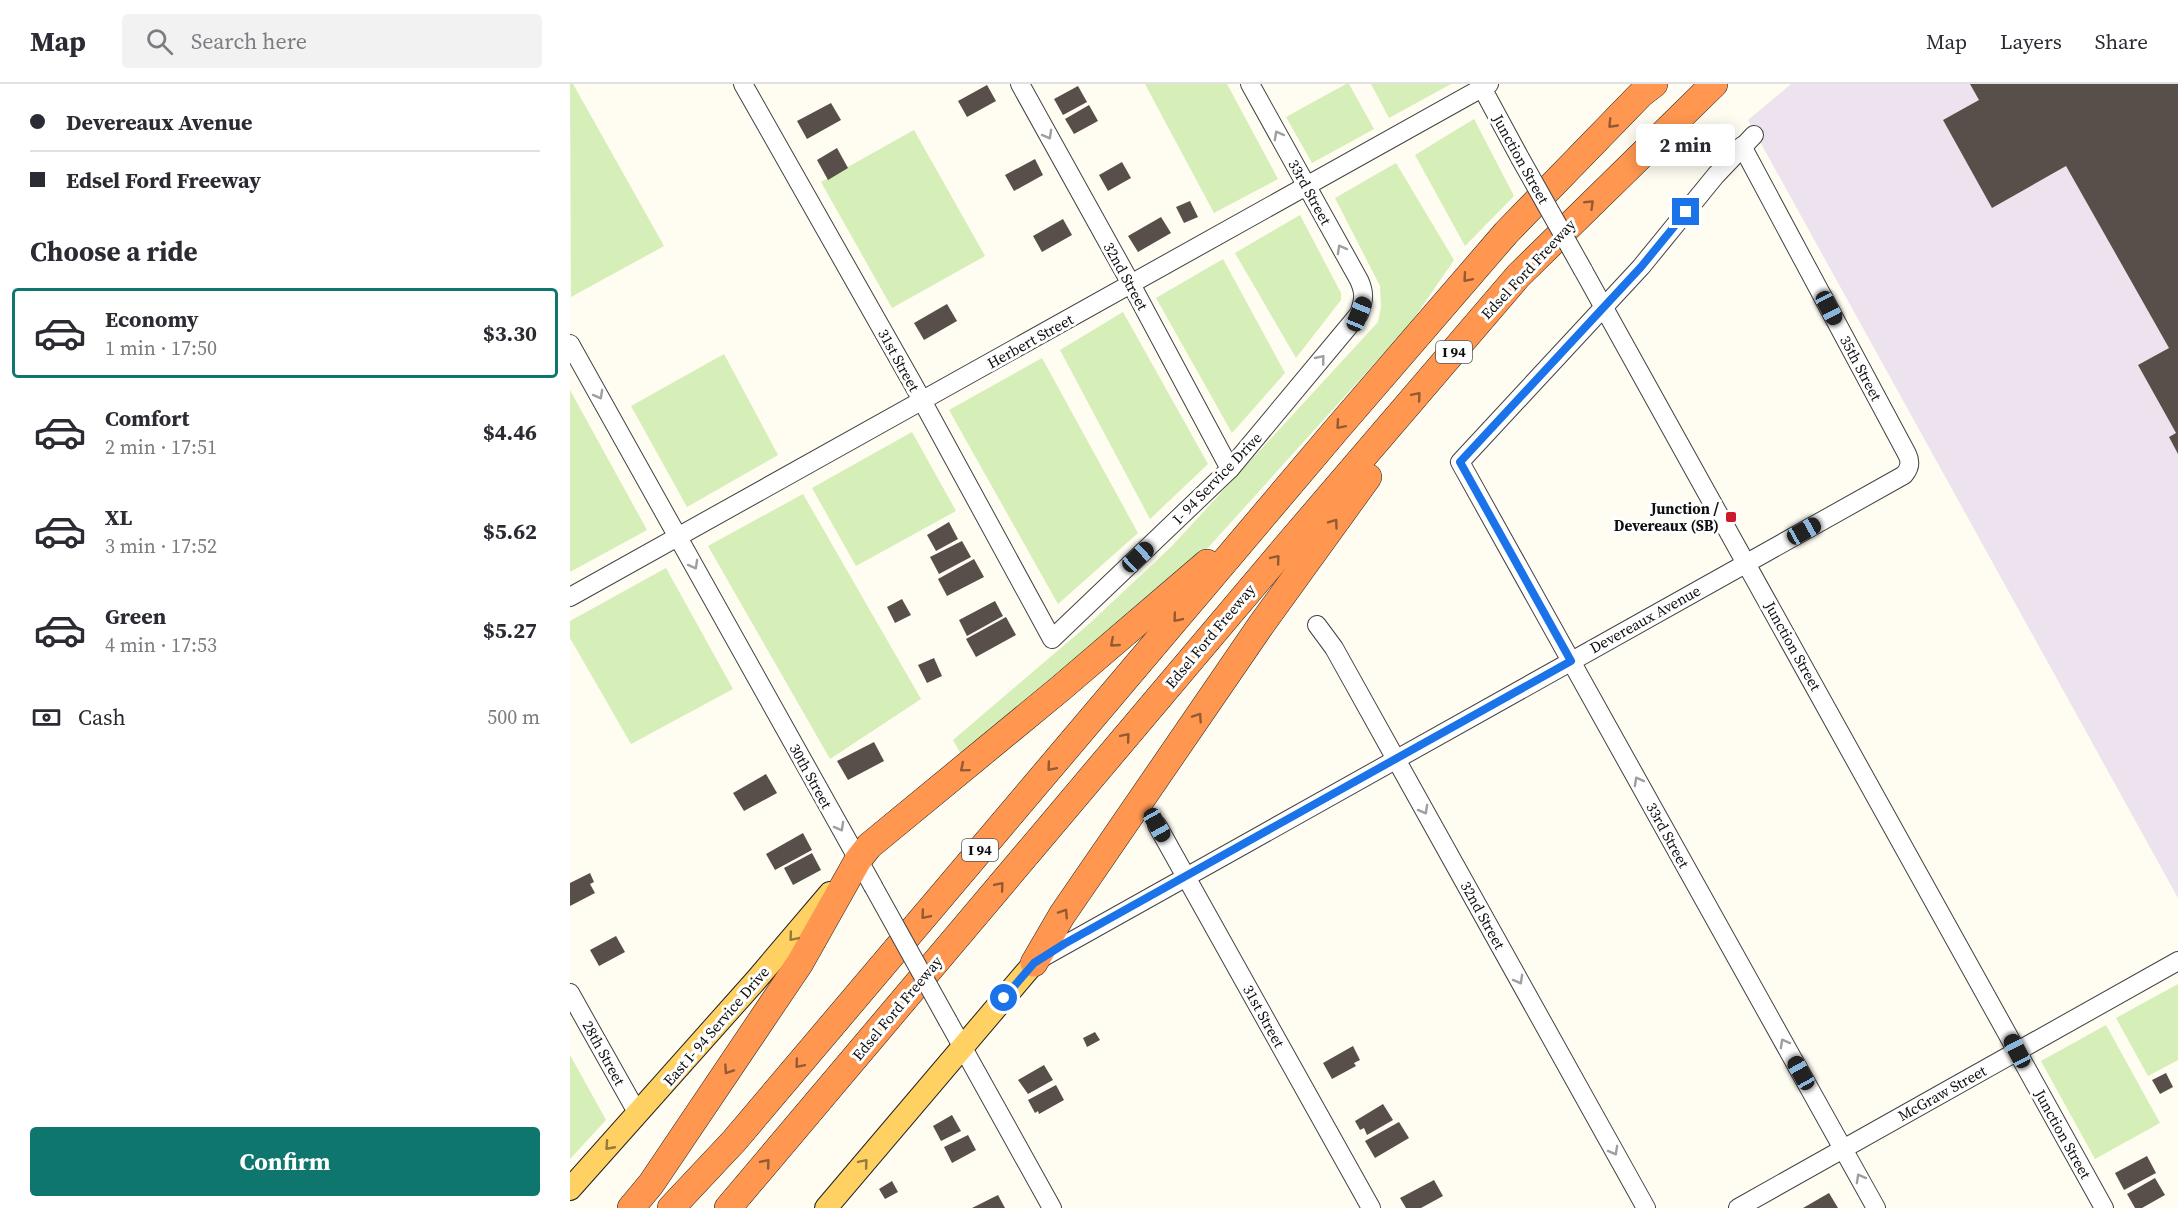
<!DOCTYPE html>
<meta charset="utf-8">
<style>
:root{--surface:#fff;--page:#f2f2f3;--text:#2b2b33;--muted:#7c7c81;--line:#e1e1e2;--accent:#0f766e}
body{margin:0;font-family:"Source Serif 4",serif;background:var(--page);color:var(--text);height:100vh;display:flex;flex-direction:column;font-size:22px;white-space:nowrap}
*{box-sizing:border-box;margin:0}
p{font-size:20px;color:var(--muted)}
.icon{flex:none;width:33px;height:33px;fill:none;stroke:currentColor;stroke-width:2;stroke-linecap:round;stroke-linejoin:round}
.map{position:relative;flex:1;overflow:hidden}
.side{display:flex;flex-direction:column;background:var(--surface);width:570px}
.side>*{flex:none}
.hud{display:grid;align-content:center;height:132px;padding:0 30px;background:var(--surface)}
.end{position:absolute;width:27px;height:27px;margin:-14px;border:8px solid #1a73e8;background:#fff;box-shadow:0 0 0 3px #fff}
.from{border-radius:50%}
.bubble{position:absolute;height:42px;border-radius:6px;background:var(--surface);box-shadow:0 3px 15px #0003;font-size:20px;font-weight:700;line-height:42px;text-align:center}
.car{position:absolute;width:18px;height:36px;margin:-18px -9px;border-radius:8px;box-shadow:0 0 4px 2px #0007;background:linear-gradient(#222 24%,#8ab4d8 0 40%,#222 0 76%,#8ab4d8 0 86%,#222 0)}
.hud b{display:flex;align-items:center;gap:21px;height:57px;font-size:22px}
.hud b+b{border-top:2px solid var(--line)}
.hud i{width:15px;height:15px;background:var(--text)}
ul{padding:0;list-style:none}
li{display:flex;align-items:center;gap:18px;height:90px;margin:0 12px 9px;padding:0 18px;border:3px solid transparent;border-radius:6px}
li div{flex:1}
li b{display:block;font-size:22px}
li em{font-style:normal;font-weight:700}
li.on{border-color:var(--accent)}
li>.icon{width:54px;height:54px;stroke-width:1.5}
h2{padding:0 30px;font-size:27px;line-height:72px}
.pay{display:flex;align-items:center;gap:15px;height:66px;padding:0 30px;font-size:22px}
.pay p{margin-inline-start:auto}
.button{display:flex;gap:12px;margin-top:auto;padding:12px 30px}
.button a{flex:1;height:69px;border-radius:6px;background:var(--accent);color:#fff;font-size:24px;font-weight:700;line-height:69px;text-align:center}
header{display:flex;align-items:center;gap:36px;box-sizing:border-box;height:84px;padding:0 30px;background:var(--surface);border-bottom:2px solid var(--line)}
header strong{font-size:28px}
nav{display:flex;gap:33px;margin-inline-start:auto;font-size:21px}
.search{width:420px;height:54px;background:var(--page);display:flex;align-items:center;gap:15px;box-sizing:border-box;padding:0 21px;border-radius:6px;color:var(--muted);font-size:22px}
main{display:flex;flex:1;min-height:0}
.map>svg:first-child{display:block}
.industrial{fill:#ede3ee}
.green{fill:#d6eeb7}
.building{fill:#594f4a}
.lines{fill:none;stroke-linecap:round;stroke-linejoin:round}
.minor-casing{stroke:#424242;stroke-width:20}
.major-casing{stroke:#202020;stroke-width:24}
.highway-casing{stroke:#202020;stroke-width:28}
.minor{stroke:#fff;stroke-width:18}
.major{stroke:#ffd162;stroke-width:22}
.highway{stroke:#ff9750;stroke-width:27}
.minor-bridge-casing{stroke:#424242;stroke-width:20;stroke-linecap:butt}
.minor-bridge{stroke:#fff;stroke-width:18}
.oneway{stroke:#935a33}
.oneway2{stroke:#9f9f9f}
.oneway3{stroke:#937a3d}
.route{stroke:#1a73e8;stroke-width:8}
.poi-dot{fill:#cc1a2c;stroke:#fff;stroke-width:2}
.labels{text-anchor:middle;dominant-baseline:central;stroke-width:6;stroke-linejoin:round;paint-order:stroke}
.shield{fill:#fff;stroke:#575757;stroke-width:1.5}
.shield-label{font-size:14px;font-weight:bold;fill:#0f0f0f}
.street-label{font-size:15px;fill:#0f0f0f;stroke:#fff}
.poi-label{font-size:15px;font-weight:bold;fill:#0f0f0f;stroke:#fff;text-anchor:end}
</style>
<header>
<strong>Map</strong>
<div class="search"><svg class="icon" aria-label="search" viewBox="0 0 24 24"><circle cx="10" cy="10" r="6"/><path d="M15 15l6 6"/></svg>Search here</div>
<nav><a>Map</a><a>Layers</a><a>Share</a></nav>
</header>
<main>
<section class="side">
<div class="hud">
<b><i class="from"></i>Devereaux Avenue</b>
<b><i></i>Edsel Ford Freeway</b>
</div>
<h2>Choose a ride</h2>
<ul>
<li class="on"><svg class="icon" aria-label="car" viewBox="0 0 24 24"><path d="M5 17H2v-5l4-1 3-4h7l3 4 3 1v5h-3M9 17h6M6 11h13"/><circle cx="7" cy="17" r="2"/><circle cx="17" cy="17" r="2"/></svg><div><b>Economy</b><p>1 min · 17:50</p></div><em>$3.30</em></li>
<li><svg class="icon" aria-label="car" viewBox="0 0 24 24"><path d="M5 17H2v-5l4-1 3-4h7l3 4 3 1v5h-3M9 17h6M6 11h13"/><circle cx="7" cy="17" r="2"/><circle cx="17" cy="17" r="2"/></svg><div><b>Comfort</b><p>2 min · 17:51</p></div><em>$4.46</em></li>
<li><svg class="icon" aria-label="car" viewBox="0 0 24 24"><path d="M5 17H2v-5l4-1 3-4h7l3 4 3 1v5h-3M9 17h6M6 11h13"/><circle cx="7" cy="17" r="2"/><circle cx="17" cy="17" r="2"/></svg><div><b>XL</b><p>3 min · 17:52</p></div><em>$5.62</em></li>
<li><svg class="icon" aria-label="car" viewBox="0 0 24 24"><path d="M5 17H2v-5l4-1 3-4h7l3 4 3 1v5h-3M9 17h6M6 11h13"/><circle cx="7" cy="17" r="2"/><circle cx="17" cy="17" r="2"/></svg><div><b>Green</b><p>4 min · 17:53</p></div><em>$5.27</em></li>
</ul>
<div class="pay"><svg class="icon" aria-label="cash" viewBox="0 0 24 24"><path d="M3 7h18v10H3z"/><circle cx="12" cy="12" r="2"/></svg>Cash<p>500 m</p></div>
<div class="button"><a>Confirm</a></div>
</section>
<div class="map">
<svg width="1608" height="1124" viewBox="0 0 1608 1124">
<rect width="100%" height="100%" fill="#fffcf2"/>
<polygon class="industrial" points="1221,0 1608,0 1608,814 1178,36"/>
<g class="green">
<polygon points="0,0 3,0 94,162 1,213"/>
<polygon points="575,0 657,0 708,95 644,129"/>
<polygon points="776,0 779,0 804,45 742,79 716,33"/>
<polygon points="801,0 881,0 819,34"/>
<polygon points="904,35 944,112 895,162 845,71"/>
<polygon points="344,46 415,172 322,224 251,98"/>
<polygon points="826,79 884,176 840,240 636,466 391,670 383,656 519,540 602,462 808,238 811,223 810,202 765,114"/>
<polygon points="730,131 771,209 771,216 726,274 665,169"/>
<polygon points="653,175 715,289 662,349 586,214"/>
<polygon points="553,228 638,380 580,435 490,266"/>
<polygon points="154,270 208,371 117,423 61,322"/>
<polygon points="472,274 568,449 488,520 379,326"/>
<polygon points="0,306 77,446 0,488"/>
<polygon points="342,348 386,427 286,482 242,404"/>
<polygon points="233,410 351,615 260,675 138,462"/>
<polygon points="96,484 163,605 61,660 0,554 0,537"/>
<polygon points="1608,900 1608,976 1578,992 1546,934"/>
<polygon points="1536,941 1590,1039 1525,1075 1471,977"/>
<polygon points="0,971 36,1036 0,1075"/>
</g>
<g class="building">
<polygon points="1400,0 1608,0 1608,370 1599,353 1606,349 1568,281 1599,264 1496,82 1422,124 1373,36 1409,16"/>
<polygon points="417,1 426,17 397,33 388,17"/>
<polygon points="508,2 517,18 493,31 484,15"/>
<polygon points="261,19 271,36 237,55 227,37"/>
<polygon points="519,21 528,37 504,50 495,35"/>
<polygon points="267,64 278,84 258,96 247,76"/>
<polygon points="465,75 473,91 444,107 435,91"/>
<polygon points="552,78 561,94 538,107 529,91"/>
<polygon points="620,117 628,133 614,139 606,123"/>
<polygon points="591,133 601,149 568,168 558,152"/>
<polygon points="493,135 502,151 472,168 463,152"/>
<polygon points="377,220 387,237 354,256 344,239"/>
<polygon points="379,438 388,455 366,467 357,451"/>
<polygon points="392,457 401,473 369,490 360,473"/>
<polygon points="404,475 414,493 377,512 368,495"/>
<polygon points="332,515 341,531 325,539 317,523"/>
<polygon points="425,517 433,532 397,552 389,536"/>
<polygon points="436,533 446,551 406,573 396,555"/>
<polygon points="364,574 372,592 357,599 348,581"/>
<polygon points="304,658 314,677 278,696 267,677"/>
<polygon points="196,690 207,709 174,727 163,709"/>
<polygon points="233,749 242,766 205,786 196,770"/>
<polygon points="242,769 251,786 223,801 214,784"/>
<polygon points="20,789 24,798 20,800 25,809 0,822 0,799"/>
<polygon points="46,852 55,868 29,882 20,866"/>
<polygon points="525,948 530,956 517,963 513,954"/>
<polygon points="783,962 790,976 784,979 786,982 762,995 753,979"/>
<polygon points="474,981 483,996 458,1010 448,996"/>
<polygon points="1596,989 1603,1003 1590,1010 1582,996"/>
<polygon points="486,1001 494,1016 469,1030 468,1027 465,1029 458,1016"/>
<polygon points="813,1020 823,1036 797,1051 794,1044 790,1046 785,1037"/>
<polygon points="382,1031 391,1047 371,1057 363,1042"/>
<polygon points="829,1038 839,1054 805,1074 795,1057"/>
<polygon points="398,1051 406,1066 382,1079 374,1063"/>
<polygon points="1577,1072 1586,1089 1554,1106 1545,1089"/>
<polygon points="1585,1094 1595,1111 1572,1124 1565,1124 1557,1110"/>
<polygon points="864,1096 873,1112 851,1124 836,1124 830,1114"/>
<polygon points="322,1097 328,1108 315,1115 309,1105"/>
<polygon points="1259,1109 1268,1124 1233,1124"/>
<polygon points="428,1111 435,1124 402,1124"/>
</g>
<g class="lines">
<g class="minor-casing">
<g id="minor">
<path d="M173,0L343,300L482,555L660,385L789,230C794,216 795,209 789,196L680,0"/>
<polyline points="450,0 561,200 660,385"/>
<polyline points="910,0 950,74"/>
<polyline points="1184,51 1146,91 1071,183 890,378 1306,1124"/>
<polyline points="1013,186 1534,1124"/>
<polyline points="0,260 303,802"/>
<polyline points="0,513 919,0"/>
<polyline points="747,541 764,564 1076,1124"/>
<polyline points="587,741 801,1124"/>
<path d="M468,876L1334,391C1340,384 1341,378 1337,370L1172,62"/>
<polyline points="0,909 68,1030"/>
<polyline points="378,937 482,1124"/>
<polyline points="1168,1124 1608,877"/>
</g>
</g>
<g class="major-casing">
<g id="major">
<polyline points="0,1105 187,895 260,809"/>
<polyline points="256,1124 464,879"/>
</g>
</g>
<g class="highway-casing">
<g id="highway">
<polyline points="464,879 492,831 691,541 798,393"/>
<polyline points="61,1124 81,1100 230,879 288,776 299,762 491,604 637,479"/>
<polyline points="101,1124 164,1057 766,346 936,149 1071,10 1084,0"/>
<polyline points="158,1124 716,463 948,192 1144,0"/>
</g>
</g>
<use href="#minor" class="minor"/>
<use href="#major" class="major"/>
<use href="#highway" class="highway"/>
<g class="minor-bridge-casing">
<g id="minor-bridge">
<polyline points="950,74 1013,186"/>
<polyline points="303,802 378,937"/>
</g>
</g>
<use href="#minor-bridge" class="minor-bridge"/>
</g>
<defs><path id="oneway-chevron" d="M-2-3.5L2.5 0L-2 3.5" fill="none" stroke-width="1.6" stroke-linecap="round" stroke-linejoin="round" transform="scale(1.5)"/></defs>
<g class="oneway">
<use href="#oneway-chevron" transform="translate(1042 40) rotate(134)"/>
<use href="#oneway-chevron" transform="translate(1020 120) rotate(-44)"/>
<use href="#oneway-chevron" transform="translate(897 194) rotate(131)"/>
<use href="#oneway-chevron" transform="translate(847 312) rotate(-50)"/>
<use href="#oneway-chevron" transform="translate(770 341) rotate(131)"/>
<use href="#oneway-chevron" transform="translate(764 439) rotate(-54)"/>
<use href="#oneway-chevron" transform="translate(706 475) rotate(-50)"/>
<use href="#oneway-chevron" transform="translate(607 534) rotate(130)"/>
<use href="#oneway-chevron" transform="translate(544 559) rotate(139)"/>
<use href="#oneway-chevron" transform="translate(628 633) rotate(-56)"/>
<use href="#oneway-chevron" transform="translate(556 653) rotate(-50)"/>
<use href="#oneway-chevron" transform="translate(481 683) rotate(130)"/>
<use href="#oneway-chevron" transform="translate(394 684) rotate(140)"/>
<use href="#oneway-chevron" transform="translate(430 802) rotate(-50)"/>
<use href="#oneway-chevron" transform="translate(494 829) rotate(-57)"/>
<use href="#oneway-chevron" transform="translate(355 831) rotate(130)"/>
<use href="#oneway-chevron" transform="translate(229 980) rotate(130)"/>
<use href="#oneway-chevron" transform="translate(158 986) rotate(124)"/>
<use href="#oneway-chevron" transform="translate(196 1079) rotate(-50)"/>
</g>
<g class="oneway2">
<use href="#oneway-chevron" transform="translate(478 51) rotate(61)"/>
<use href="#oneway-chevron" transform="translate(708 51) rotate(-119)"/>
<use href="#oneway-chevron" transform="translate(771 165) rotate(-119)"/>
<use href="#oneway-chevron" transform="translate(751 275) rotate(-51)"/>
<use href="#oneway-chevron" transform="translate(29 311) rotate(61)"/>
<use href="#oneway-chevron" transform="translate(124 481) rotate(61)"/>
<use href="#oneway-chevron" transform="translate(1068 697) rotate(-119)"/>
<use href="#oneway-chevron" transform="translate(854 726) rotate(61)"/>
<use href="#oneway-chevron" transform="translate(270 743) rotate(61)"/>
<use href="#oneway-chevron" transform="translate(949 896) rotate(61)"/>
<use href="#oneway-chevron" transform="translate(1214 959) rotate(-119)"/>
<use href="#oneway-chevron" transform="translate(1044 1067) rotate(61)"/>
<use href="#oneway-chevron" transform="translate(1290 1094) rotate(-119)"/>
</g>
<g class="oneway3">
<use href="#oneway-chevron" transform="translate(223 853) rotate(130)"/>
<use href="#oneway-chevron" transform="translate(39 1062) rotate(132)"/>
<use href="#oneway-chevron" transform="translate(294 1079) rotate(-50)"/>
</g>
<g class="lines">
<polyline class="route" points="434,914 464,879 494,860 1001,577 890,378 1071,183 1116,128"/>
</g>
<rect class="poi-dot" x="1155" y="427" width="12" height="12" rx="3"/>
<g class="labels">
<g class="shield">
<rect x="866" y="257" width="36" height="22" rx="4.5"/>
<rect x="392" y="755" width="36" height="22" rx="4.5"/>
</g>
<g class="shield-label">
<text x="884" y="268">I 94</text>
<text x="410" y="766">I 94</text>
</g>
<g class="street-label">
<text transform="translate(951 75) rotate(61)">Junction Street</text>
<text transform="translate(740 108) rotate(61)">33rd Street</text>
<text transform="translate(958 185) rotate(-47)">Edsel Ford Freeway</text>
<text transform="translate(556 192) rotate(61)">32nd Street</text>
<text transform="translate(460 257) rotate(-29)">Herbert Street</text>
<text transform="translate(329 276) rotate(61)">31st Street</text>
<text transform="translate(1291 284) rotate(62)">35th Street</text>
<text transform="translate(647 394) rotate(-46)">I- 94 Service Drive</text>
<text transform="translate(1075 535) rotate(-29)">Devereaux Avenue</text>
<text transform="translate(640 552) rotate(-50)">Edsel Ford Freeway</text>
<text transform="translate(1223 562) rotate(61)">Junction Street</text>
<text transform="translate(241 692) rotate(61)">30th Street</text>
<text transform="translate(1098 751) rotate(61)">33rd Street</text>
<text transform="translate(913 831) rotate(61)">32nd Street</text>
<text transform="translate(327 924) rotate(-50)">Edsel Ford Freeway</text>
<text transform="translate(694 932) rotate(61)">31st Street</text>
<text transform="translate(146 942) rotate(-49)">East I- 94 Service Drive</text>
<text transform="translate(34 969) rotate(61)">28th Street</text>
<text transform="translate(1372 1009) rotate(-29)">McGraw Street</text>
<text transform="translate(1493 1050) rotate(61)">Junction Street</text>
</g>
<g class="poi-label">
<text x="1149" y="424">Junction /<tspan x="1149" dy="17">Devereaux (SB)</tspan></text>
</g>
</g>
</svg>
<i class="end from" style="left:434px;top:914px"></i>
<i class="end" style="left:1116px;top:128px"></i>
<div class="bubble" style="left:1066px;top:40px;width:99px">2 min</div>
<i class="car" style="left:1259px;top:224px;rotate:152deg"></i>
<i class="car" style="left:789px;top:230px;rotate:22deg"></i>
<i class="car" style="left:1234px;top:447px;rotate:61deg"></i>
<i class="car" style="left:568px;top:473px;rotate:47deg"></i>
<i class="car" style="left:587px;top:741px;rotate:151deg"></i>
<i class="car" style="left:1447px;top:967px;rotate:332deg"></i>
<i class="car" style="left:1231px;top:989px;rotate:331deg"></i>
</div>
</main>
